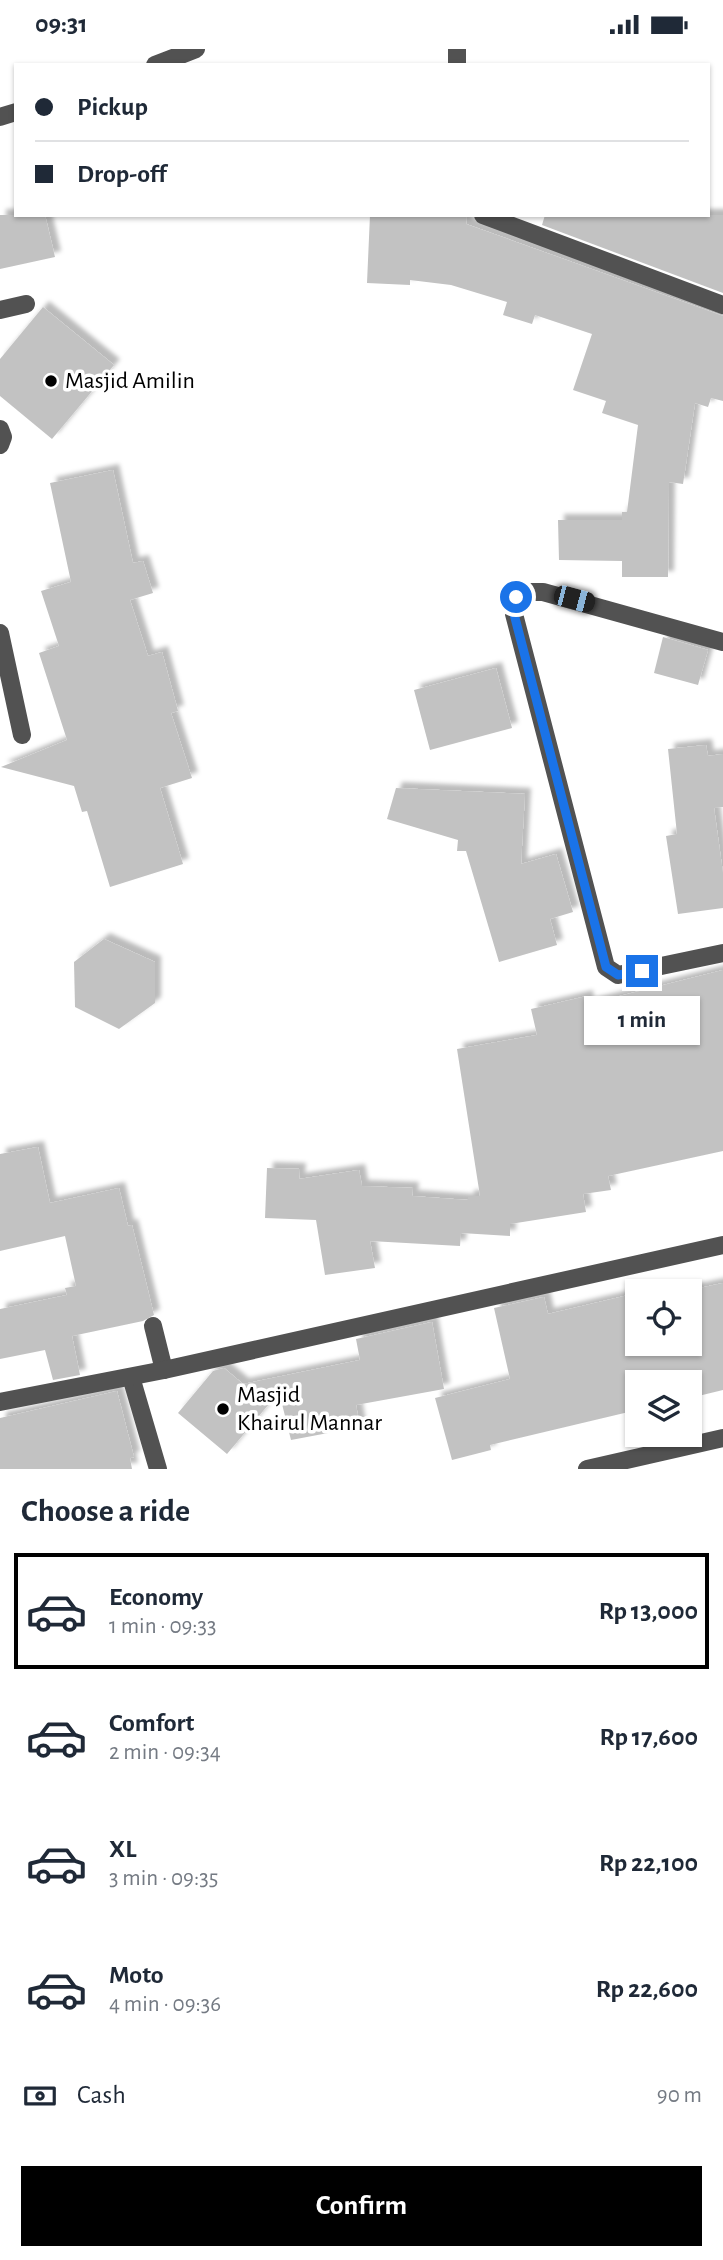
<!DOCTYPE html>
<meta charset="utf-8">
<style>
:root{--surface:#fff;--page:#f2f2f3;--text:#1f2937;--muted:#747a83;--line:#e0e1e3;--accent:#000}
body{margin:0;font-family:"Alegreya Sans",sans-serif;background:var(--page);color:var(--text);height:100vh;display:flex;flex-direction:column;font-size:26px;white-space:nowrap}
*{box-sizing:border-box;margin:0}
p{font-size:23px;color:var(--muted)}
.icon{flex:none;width:38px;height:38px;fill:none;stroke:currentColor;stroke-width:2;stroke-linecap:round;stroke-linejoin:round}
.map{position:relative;height:1420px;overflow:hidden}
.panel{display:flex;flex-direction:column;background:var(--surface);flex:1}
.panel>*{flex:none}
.hud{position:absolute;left:14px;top:14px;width:696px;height:154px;border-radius:0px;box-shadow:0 2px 5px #0004;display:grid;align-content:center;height:154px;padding:0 21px;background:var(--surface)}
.buttons{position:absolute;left:625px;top:1230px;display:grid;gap:14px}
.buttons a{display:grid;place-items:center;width:77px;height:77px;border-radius:0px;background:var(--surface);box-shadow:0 2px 5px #0004;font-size:35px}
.end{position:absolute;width:32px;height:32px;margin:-16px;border:9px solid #1a73e8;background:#fff;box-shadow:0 0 0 4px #fff}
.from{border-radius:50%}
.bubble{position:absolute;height:49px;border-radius:0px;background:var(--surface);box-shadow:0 2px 5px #0004;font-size:23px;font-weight:700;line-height:49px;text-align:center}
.car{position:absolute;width:21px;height:42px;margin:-21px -10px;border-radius:9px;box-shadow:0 0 5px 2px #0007;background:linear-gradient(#222 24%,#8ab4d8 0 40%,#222 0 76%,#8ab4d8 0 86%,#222 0)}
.hud b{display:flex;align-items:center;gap:24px;height:66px;font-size:26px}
.hud b+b{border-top:2px solid var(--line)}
.hud i{width:18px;height:18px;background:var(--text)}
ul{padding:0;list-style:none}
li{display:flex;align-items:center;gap:21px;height:116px;margin:0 14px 10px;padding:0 7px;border:4px solid transparent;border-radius:0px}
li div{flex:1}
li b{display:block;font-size:26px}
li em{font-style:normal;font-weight:700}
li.on{border-color:var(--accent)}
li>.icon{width:63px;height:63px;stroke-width:1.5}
h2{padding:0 21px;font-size:32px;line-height:84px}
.pay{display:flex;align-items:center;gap:18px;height:77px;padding:0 21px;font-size:26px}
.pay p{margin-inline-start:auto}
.action{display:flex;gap:14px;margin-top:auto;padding:14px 21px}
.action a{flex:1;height:80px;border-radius:0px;background:var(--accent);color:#fff;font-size:28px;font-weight:700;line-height:80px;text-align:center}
.status{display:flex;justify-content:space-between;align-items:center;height:49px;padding:0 35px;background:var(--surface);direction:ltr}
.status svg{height:19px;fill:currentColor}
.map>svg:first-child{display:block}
.building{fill:#c2c2c2;filter:url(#shadow)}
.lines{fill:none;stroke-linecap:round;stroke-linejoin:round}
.minor{stroke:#525252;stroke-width:18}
.route{stroke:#1a73e8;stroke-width:9}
.poi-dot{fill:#000;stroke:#fff;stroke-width:2.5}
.labels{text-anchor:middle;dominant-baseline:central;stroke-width:7;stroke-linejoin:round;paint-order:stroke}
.poi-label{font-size:24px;fill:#000;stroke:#fff;text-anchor:start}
</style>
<div class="status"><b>09:31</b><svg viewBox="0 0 49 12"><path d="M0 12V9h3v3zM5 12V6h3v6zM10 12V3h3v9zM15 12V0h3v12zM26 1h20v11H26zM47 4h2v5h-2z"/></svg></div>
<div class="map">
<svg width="723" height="1420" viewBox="0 0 723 1420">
<defs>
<filter id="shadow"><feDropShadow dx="6" dy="-6" stdDeviation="2" flood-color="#0004"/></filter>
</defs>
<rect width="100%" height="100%" fill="#fff"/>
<g class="building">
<polygon points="0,166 45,166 55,208 0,220"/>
<polygon points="370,166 467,166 466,175 723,267 723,352 711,349 708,358 695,354 683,435 669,433 668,528 622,528 622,512 559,511 558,471 622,471 622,463 627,463 638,376 602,364 606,352 573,341 592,285 535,266 532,275 503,266 507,253 451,236 410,231 410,236 367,234"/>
<polygon points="545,166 723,166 723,244 542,176"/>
<polygon points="43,258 114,316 52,390 0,347 0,310"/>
<polygon points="113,421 133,514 143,512 153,544 130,551 148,607 162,603 178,662 171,664 192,729 160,739 183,815 110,838 87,762 82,763 74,737 1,718 67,691 39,604 59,597 41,542 71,533 50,434"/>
<polygon points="663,588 708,601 698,636 654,624"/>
<polygon points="496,619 512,679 430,701 414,641"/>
<polygon points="706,696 708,707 723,705 723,758 714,759 723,824 723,859 678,865 666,787 677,785 668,700"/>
<polygon points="396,739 525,745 521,815 556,805 573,863 550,870 557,896 499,913 466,802 457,802 458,791 387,770"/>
<polygon points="104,890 155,913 155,954 119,980 75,958 74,913"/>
<polygon points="723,921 723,1102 608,1127 611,1141 583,1145 586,1163 510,1175 510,1187 461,1184 460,1197 370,1192 375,1219 325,1226 316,1171 265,1169 267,1119 300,1120 299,1130 359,1121 362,1137 413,1139 412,1147 468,1151 468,1147 480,1147 457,1000 537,986 531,960 587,947 588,955"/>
<polygon points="38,1098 50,1154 119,1139 128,1177 132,1176 154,1266 143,1272 72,1287 80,1326 53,1331 45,1301 0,1310 0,1260 67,1246 65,1239 76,1237 65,1187 0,1202 0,1105"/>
<polygon points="723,1234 723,1341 690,1349 690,1334 637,1334 637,1361 490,1396 491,1401 452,1411 435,1349 510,1330 494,1259 544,1248 548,1265 637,1244 637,1295 690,1295 690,1241"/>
<polygon points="432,1273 444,1340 356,1356 360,1378 291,1391 279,1343 227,1405 178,1364 213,1322 224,1319 243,1335 360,1311 356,1290"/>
<polygon points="117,1342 134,1408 130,1409 132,1420 0,1420 0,1369"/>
</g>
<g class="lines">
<g class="minor">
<polyline points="457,0 457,16"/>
<polyline points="155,16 196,0"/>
<polyline points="0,68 16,63"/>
<polyline points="483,166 723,256"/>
<polyline points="0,261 26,255"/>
<polyline points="0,380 3,388 0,396"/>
<polyline points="0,584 22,686"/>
<polyline points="723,593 543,543 523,543 514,554 514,565 606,918 618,926 723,904"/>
<polyline points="153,1277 164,1321"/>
<polyline points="131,1328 158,1420"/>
<polyline points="0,1353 164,1321 723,1196"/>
<polyline points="587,1420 723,1389"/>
</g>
</g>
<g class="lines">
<polyline class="route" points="516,548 514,565 606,918 618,926 642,922"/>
</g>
<g class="poi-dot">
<circle cx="51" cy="332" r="7"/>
<circle cx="223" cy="1360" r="7"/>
</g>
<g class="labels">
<g class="poi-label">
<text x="65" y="332">Masjid Amilin</text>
<text x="237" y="1346">Masjid<tspan x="237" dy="28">Khairul Mannar</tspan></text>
</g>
</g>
</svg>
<div class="buttons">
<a><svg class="icon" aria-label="locate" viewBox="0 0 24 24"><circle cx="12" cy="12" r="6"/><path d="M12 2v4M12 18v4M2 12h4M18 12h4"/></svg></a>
<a><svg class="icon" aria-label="layers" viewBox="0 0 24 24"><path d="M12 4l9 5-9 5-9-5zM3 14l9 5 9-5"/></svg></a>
</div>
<i class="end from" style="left:516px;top:548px"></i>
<i class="end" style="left:642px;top:922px"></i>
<div class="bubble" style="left:584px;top:947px;width:116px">1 min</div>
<i class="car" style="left:574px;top:550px;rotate:105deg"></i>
<div class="hud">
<b><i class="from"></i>Pickup</b>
<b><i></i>Drop-off</b>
</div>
</div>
<section class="panel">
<h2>Choose a ride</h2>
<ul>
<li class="on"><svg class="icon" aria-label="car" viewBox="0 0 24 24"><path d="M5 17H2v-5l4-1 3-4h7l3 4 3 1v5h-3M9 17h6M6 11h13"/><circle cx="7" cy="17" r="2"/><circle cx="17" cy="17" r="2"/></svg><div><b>Economy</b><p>1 min · 09:33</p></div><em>Rp 13,000</em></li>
<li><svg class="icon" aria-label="car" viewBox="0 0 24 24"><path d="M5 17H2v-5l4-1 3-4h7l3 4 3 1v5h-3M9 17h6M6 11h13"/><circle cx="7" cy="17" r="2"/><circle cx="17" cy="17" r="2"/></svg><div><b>Comfort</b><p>2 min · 09:34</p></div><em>Rp 17,600</em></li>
<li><svg class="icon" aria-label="car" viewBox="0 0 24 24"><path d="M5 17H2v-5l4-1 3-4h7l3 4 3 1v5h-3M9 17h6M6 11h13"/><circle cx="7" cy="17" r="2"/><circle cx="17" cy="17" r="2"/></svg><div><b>XL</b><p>3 min · 09:35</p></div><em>Rp 22,100</em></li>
<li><svg class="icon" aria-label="car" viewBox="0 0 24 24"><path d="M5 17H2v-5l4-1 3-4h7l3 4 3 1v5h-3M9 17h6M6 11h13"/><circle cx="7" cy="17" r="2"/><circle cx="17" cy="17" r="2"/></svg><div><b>Moto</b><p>4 min · 09:36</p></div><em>Rp 22,600</em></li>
</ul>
<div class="pay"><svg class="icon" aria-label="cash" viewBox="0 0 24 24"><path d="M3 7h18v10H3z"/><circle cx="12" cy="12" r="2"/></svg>Cash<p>90 m</p></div>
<div class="action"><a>Confirm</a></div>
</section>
